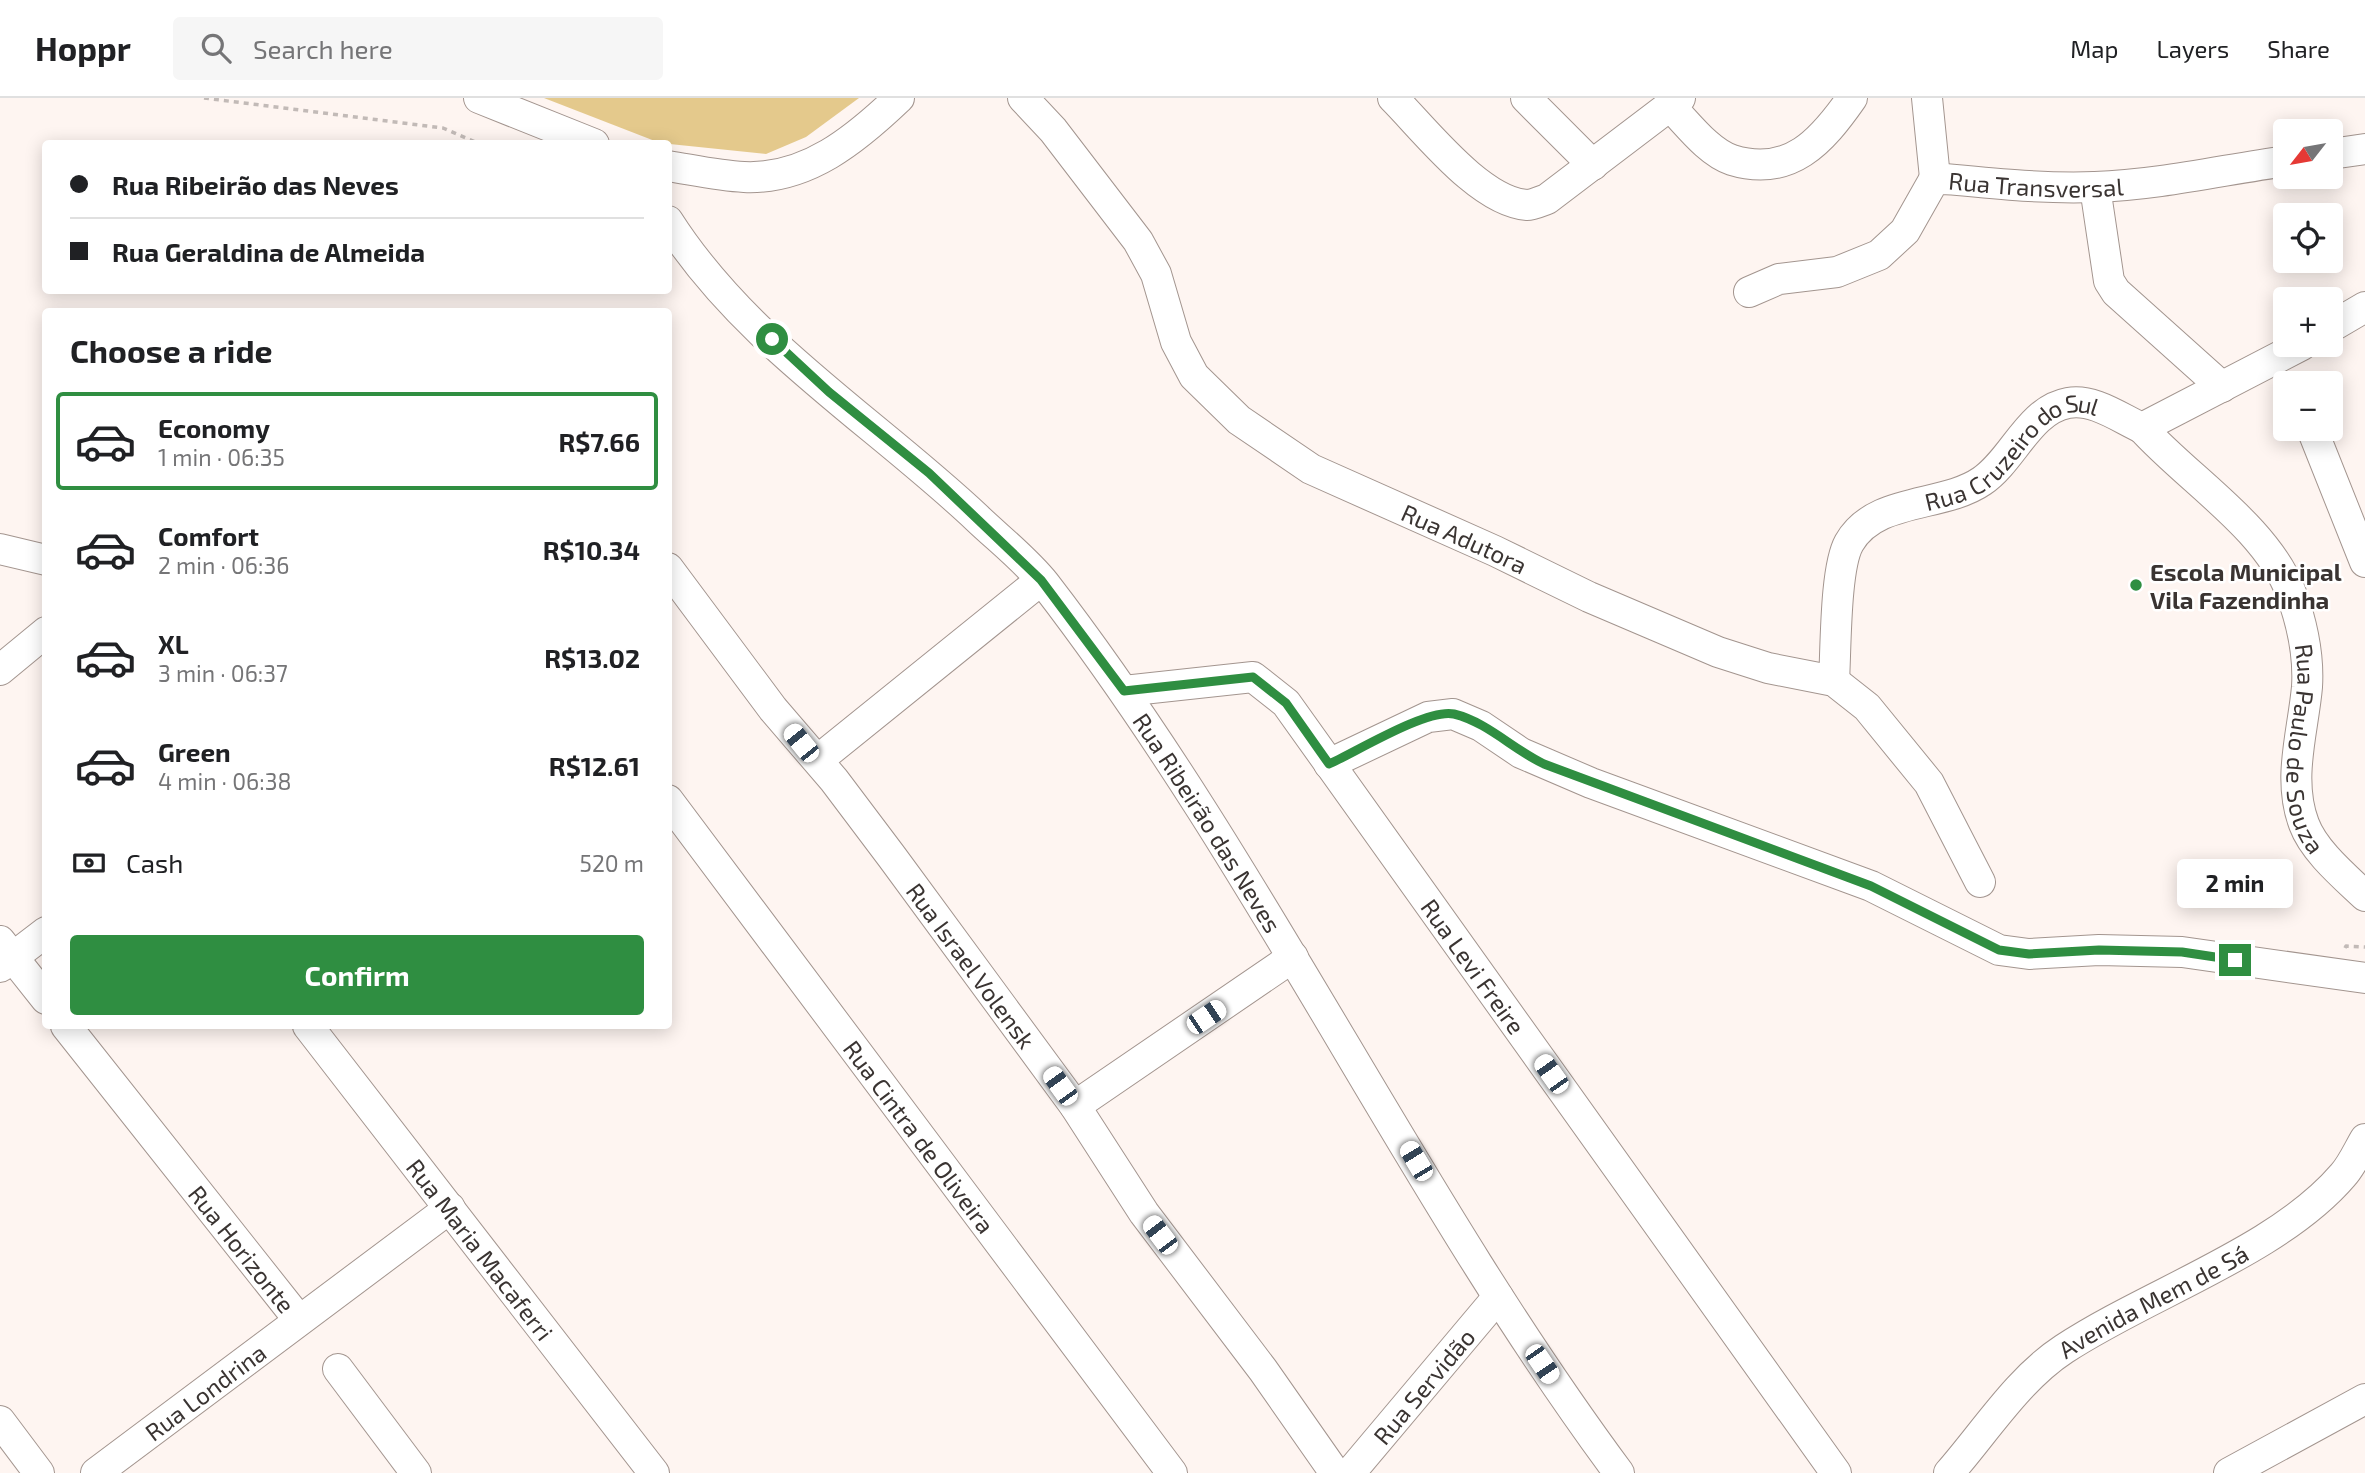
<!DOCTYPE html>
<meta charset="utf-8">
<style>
:root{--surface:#fff;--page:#f6f6f6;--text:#202124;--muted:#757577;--line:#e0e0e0;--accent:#2f8e41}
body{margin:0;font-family:"Exo 2",sans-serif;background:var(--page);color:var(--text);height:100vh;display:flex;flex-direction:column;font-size:26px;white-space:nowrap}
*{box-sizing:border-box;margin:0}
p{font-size:23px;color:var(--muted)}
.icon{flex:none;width:38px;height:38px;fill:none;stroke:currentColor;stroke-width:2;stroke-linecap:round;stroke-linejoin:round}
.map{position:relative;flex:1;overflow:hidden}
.panel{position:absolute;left:42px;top:210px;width:630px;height:721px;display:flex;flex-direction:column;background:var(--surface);border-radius:7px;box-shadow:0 4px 18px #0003}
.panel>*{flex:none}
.hud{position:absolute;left:42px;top:42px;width:630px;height:154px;border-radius:7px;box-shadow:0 4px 18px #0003;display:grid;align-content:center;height:154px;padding:0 28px;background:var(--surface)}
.needle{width:46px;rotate:239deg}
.fabs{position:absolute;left:2273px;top:21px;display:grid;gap:14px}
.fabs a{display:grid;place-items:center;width:70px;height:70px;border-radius:7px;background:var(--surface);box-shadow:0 4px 18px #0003;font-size:35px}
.end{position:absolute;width:32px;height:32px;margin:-16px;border:9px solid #2f8e41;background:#fff;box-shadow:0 0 0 4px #fff}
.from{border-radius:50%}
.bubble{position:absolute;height:49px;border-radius:7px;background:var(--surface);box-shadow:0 4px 18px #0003;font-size:23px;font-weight:700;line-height:49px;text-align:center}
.car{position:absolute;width:21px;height:42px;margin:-21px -10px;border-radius:9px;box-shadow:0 0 5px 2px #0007;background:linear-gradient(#fff 24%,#345 0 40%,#fff 0 76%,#345 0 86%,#fff 0)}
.hud b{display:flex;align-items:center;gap:24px;height:66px;font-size:26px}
.hud b+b{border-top:2px solid var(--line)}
.hud i{width:18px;height:18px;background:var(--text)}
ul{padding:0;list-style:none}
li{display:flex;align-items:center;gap:21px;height:98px;margin:0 14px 10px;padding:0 14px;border:4px solid transparent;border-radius:7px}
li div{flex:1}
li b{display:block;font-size:26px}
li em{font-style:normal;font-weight:700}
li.active{border-color:var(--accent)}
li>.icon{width:63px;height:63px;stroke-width:1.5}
h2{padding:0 28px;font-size:32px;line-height:84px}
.pay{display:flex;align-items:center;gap:18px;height:77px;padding:0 28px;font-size:26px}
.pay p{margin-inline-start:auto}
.button{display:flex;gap:14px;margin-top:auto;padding:14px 28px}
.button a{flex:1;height:80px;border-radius:7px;background:var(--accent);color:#fff;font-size:28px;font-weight:700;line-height:80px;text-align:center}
header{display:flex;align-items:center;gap:42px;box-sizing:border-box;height:98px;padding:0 35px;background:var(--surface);border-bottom:2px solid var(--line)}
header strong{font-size:33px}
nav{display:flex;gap:38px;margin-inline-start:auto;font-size:24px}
.search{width:490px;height:63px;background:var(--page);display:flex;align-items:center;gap:18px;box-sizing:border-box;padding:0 24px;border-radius:7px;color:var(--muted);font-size:26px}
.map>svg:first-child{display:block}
.green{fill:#e4c98c}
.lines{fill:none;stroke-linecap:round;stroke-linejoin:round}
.minor-casing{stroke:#a3958f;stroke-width:32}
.path{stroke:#c2bab7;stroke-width:3.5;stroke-dasharray:5 5;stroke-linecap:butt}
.minor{stroke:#fff;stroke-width:30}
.route{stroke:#2f8e41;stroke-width:9}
.poi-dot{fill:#2f8e41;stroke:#fff;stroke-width:2.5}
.labels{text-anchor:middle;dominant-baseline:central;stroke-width:5;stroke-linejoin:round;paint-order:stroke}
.street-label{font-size:24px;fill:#3a3432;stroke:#fff}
.poi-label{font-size:24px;font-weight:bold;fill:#3a3432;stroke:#fff;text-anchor:start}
</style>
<header>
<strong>Hoppr</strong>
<div class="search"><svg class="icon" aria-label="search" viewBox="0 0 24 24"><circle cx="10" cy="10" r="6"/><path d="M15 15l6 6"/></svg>Search here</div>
<nav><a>Map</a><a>Layers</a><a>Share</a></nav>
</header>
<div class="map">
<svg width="2365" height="1375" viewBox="0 0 2365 1375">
<rect width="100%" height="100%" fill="#fef5f1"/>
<polygon class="green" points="544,0 859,0 806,39 766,56 660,45"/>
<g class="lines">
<g class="minor-casing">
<g id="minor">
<polyline points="479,0 594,46"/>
<path id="s1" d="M1023,0L1053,32L1138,143L1156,176L1176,244L1194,278L1239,322L1311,371L1495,453L1589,499L1718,554L1768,570L1834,583L1867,609L1929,685L1980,784"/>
<path d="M1393,0C1425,32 1480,104 1527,107C1533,107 1541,103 1547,101L1680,0"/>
<polyline points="1526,0 1593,67"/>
<polyline points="1927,0 1935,80"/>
<path d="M1670,8C1687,25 1708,54 1732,62C1790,80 1822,43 1852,0"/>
<polyline points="2331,56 2365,51"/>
<path d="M668,68C693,72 719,78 744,79C807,82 856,41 899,0"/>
<polyline points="2095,89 2109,183 2116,194 2222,289"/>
<path id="s2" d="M668,123C745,244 874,323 977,420C999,441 1026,462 1045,486C1261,766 1409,1092 1619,1375"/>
<path id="s3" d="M1749,194L1779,181L1837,174L1879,157L1905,133L1935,80C1988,85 2041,91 2095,89C2159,87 2222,72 2286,63"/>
<polyline points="2331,229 2365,209"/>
<path id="s4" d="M2142,330C2188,381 2267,430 2291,495C2302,525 2309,557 2307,589C2303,634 2287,681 2304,726C2314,753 2344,778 2365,798"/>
<polyline points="2312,331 2365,464"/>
<polyline points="0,451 46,462"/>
<path id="s5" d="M668,470L773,611L834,682L892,759L1075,1008L1144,1115L1263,1272L1335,1375"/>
<polyline points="0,572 46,534"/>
<path id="s6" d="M1834,583C1836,550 1835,470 1849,445C1875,399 1943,410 1982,383C2013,362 2029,312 2068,305C2093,300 2120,320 2142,330L2302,247"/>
<path id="s7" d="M1124,593L1253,579L1286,605L1836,1375"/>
<polyline points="818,662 1041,482"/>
<polyline points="1329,666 1428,619 1453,616 1481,628 1521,655 1591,685 1871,788 1999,852 2029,856 2099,852 2182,854 2365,880"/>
<path id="s8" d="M668,702L1172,1375"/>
<polyline points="0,843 46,901"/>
<polyline points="0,869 46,834"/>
<path id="s9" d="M66,928L299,1222"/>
<path id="s10" d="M308,928L654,1375"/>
<polyline points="1075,1008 1293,859"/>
<polyline points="338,1271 416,1375"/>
<polyline points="0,1323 39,1375"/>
<path id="s11" d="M96,1375L450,1110"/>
<path id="s12" d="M1350,1375L1498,1199"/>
<path id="s13" d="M1949,1375C1985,1334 2018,1281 2064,1251C2149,1195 2278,1153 2343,1077C2352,1067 2358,1053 2365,1041"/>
<polyline points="2229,1375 2365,1301"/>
</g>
</g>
<g class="path">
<polyline points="204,0 443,30 480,46"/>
<polyline points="2345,850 2346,848 2365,849"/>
</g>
<use href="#minor" class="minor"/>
</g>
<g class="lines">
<path class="route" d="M772,241L829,294L929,375L1041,482L1124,593L1253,579L1286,605L1329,666C1356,654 1427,610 1454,616C1487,624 1514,652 1544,666L1871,788L1999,852L2029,856L2099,852L2182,854L2235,862"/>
</g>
<circle class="poi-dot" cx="2136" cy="487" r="7"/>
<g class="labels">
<g class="street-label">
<text stroke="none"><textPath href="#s3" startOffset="334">Rua Transversal</textPath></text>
<text stroke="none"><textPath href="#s6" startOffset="334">Rua Cruzeiro do Sul</textPath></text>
<text stroke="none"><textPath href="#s1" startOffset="649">Rua Adutora</textPath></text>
<text stroke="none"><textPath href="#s4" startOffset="383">Rua Paulo de Souza</textPath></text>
<text stroke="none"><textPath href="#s2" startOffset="814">Rua Ribeirão das Neves</textPath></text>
<text stroke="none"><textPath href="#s5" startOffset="500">Rua Israel Volensk</textPath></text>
<text stroke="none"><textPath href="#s7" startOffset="495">Rua Levi Freire</textPath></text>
<text stroke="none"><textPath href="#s8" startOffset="420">Rua Cintra de Oliveira</textPath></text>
<text stroke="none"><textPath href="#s9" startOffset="284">Rua Horizonte</textPath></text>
<text stroke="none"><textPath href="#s10" startOffset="282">Rua Maria Macaferri</textPath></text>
<text stroke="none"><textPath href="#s13" startOffset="271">Avenida Mem de Sá</textPath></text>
<text stroke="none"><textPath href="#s12" startOffset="114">Rua Servidão</textPath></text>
<text stroke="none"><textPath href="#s11" startOffset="136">Rua Londrina</textPath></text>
</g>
<g class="poi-label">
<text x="2150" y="473">Escola Municipal<tspan x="2150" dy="28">Vila Fazendinha</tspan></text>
</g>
</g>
</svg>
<div class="fabs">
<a><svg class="needle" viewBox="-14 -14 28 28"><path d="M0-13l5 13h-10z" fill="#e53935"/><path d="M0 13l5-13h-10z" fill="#757577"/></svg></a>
<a><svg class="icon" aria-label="locate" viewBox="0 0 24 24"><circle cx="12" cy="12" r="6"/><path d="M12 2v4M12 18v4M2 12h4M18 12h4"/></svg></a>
<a>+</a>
<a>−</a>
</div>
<i class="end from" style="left:772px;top:241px"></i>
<i class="end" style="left:2235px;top:862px"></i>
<div class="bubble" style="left:2177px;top:761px;width:116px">2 min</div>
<i class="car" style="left:801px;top:645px;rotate:321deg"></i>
<i class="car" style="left:1206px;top:919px;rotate:56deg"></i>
<i class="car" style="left:1551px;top:976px;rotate:325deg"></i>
<i class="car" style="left:1060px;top:988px;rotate:324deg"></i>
<i class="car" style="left:1416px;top:1063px;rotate:329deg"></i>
<i class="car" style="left:1160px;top:1137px;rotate:323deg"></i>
<i class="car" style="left:1542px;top:1266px;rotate:146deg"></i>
<div class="hud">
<b><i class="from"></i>Rua Ribeirão das Neves</b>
<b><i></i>Rua Geraldina de Almeida</b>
</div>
<section class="panel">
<h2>Choose a ride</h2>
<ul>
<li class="active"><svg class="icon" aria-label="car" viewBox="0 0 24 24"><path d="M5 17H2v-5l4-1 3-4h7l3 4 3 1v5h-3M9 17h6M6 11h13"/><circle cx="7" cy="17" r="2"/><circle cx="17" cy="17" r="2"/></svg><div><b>Economy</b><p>1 min · 06:35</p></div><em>R$7.66</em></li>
<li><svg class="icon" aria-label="car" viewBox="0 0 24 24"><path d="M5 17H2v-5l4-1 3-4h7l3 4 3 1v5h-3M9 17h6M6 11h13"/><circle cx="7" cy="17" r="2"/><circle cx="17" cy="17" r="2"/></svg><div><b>Comfort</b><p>2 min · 06:36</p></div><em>R$10.34</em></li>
<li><svg class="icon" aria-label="car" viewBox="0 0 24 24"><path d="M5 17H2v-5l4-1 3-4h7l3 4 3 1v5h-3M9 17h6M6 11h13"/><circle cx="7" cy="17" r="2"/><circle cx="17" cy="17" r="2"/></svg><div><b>XL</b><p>3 min · 06:37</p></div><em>R$13.02</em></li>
<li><svg class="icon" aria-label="car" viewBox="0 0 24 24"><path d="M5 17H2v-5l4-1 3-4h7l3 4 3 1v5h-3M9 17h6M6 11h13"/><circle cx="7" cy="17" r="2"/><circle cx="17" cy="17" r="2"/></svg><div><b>Green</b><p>4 min · 06:38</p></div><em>R$12.61</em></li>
</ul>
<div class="pay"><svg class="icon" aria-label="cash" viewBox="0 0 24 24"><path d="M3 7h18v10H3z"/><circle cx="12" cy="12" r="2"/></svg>Cash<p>520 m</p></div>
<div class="button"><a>Confirm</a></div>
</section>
</div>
